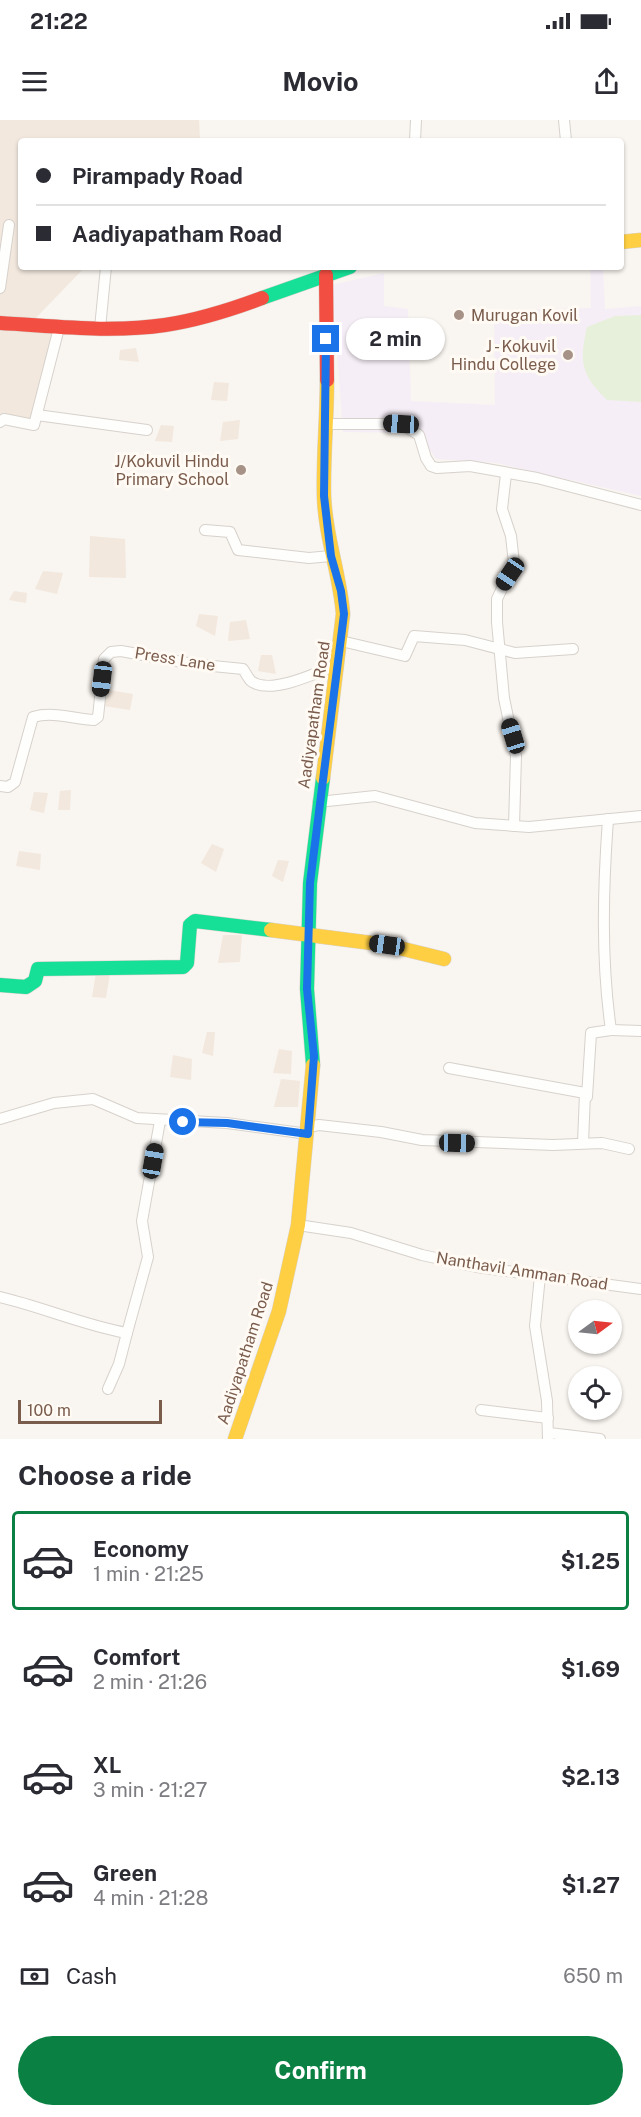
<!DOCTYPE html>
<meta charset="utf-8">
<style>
:root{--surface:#fff;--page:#f2f2f3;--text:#2b2b33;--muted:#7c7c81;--line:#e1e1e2;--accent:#0b8043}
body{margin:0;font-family:"Public Sans",sans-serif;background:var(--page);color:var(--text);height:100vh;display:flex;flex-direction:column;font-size:22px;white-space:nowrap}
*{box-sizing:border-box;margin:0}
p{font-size:20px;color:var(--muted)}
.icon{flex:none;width:33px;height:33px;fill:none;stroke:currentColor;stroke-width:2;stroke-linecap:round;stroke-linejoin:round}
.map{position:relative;height:1319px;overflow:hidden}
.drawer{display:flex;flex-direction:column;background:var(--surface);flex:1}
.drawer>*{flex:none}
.banner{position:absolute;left:18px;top:18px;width:606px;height:132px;border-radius:6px;box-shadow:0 2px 4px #0004;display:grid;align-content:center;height:132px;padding:0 18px;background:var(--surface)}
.needle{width:39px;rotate:75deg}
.tools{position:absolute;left:568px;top:1180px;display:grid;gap:12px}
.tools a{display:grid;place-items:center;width:54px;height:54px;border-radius:50%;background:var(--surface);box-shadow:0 2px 4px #0004;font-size:30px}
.scale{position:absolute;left:18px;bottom:15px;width:144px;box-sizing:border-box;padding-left:6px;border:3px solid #7a5c4d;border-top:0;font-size:16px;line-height:21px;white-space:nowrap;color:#7a5c4d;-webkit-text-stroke:4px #fffaf3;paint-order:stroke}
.end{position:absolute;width:27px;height:27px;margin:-14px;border:8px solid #1a73e8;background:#fff;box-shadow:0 0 0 3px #fff}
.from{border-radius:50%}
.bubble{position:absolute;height:42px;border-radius:21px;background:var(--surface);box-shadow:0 2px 4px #0004;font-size:20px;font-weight:700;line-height:42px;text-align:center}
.car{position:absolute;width:18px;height:36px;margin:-18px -9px;border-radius:8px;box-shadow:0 0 4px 2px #0007;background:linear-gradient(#222 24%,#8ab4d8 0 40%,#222 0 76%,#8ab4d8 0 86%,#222 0)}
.banner b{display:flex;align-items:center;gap:21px;height:57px;font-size:22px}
.banner b+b{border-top:2px solid var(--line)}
.banner i{width:15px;height:15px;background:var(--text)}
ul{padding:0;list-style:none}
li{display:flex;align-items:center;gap:18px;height:99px;margin:0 12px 9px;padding:0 6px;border:3px solid transparent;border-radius:6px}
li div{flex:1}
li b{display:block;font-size:22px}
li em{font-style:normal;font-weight:700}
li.active{border-color:var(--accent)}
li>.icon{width:54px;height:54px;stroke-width:1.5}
h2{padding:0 18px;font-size:27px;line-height:72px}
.pay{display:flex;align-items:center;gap:15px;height:66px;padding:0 18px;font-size:22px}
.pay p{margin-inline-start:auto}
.primary-button{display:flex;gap:12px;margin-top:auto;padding:12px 18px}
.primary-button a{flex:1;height:69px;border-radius:36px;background:var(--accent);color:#fff;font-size:24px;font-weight:700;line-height:69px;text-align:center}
.status{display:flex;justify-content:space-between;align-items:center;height:42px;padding:0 30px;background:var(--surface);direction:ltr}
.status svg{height:16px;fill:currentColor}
header{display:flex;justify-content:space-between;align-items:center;height:78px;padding:0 18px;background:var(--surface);font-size:27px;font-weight:700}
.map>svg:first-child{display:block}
.residential{fill:#f2e8de}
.education{fill:#f6eef6}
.green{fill:#e7f0db}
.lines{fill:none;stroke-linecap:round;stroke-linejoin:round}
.street-casing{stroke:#d7d1cb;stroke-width:12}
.fast-casing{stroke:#d9d2cb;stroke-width:15}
.slow-casing{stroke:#d9d2cb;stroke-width:15}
.jam-casing{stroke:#d9d2cb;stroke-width:15}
.street{stroke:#fefefd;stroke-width:10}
.fast{stroke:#16e098;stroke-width:14}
.slow{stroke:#ffcf43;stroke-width:14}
.jam{stroke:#f24e42;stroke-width:14}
.route{stroke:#1a73e8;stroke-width:8}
.poi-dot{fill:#a69286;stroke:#fffaf3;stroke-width:2}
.labels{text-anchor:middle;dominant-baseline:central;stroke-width:6;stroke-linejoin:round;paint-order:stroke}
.poi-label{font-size:16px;fill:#7a5c4d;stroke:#fffaf3;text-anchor:end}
.street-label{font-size:16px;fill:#7a5c4d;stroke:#fffaf3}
</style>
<div class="status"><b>21:22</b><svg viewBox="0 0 49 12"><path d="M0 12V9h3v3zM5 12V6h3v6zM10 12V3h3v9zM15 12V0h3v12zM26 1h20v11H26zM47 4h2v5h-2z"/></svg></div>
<header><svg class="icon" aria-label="menu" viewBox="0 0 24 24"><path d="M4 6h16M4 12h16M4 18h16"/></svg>Movio<svg class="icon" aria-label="share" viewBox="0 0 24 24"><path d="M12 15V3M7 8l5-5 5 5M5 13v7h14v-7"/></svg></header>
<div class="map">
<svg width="641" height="1319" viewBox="0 0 641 1319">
<rect width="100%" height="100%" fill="#f9f5f0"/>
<g class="residential">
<polygon points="0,0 199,0 200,21 21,21 21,147 85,147 30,204 59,208 34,305 0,302"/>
<polygon points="136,228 139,242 119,240 120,230"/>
<polygon points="214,262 229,263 227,281 211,280"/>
<polygon points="240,300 238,319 220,321 223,302"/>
<polygon points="161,305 174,306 172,322 155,321"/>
<polygon points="90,416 125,419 126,458 89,457"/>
<polygon points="43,451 63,453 57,474 35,469"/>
<polygon points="14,471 27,473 26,483 9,480"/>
<polygon points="199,494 218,496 215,516 196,506"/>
<polygon points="246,500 250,519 228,521 230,502"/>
<polygon points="261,535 272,535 276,554 258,551"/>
<polygon points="109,570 133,574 130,590 104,586"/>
<polygon points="71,670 70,690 58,690 60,671"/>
<polygon points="34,672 48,673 44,693 30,690"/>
<polygon points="212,724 224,729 216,752 201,743"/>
<polygon points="19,731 41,734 40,750 16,746"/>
<polygon points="278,740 289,741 283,762 272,756"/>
<polygon points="223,815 242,815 240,842 218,843"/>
<polygon points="96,853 110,853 106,878 92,877"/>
<polygon points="207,912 215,912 213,936 202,933"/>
<polygon points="279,929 292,931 291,954 273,953"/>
<polygon points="173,935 192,939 191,960 170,957"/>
<polygon points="281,959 300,961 298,987 274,987"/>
</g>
<polygon class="education" points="590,147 603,147 605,189 641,186 641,376 496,343 436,339 418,313 343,312 332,165 384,153 384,186 408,189 411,281 495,285 494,190 591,188"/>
<path class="green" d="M641,195V282L607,280C581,255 579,242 587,207L615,196Z"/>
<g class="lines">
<g class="street-casing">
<g id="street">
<polyline points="564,0 566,21"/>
<polyline points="415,21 416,0"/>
<polyline points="0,168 9,105"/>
<polyline points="100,208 106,147"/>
<polyline points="37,295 147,310"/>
<polyline points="0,302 4,299 34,305 59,208"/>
<polyline points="327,304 401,304 419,315 426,338 431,346 437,348 470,346 537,358 641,385"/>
<polyline points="506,354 502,389 511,416 514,443 497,479 497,502 504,578 516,636 514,706"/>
<polyline points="205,410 230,412 238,430 309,438 331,436"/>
<polyline points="341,521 405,536 414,516 465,520 515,533 573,529"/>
<path d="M0,666L8,667L15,662L33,597C53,591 74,599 94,600L98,597L104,539L111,532L121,531L193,544L243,549C245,552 248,558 251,561C270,576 319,552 338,544"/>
<polyline points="318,682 375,676 475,703 529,707 641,696"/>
<polyline points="611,910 641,911"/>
<polyline points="449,948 585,973 583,1023"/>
<path d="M587,977L591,913L611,910C601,840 603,769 608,699"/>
<polyline points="0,999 54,983 93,979 137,998 227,1003 308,1014"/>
<polyline points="308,1007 319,1005 381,1012 422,1020 553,1025 602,1023 629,1029"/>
<polyline points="298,1105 351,1113 422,1135 477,1147 641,1169"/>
<polyline points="540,1156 535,1206 547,1281 548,1319"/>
<path d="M0,1177C43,1187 83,1205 127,1213L119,1244L108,1269"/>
<polyline points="127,1213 148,1137 142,1101 160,1001"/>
<polyline points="481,1290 548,1298"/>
<polyline points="549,1313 600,1319"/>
</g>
</g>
<g class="fast-casing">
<g id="fast">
<polyline points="262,178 350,147"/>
<polyline points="0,865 26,867 35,861 38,849 183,847 187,843 190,805 195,801 271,810"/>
<polyline points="313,945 307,869 310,763 323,658"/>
</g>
</g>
<g class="slow-casing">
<g id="slow">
<polyline points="621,122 641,120"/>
<path d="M323,658L343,494C340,454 325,416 324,376C323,338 327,299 327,260"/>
<polyline points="271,810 387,825 444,839"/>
<polyline points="235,1319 279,1191 298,1105 313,945"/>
</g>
</g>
<g class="jam-casing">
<g id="jam">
<polyline points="326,155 327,260"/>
<path d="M0,203C55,206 110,213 165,205C198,200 230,190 262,178"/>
</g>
</g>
<use href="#street" class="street"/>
<use href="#fast" class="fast"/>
<use href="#slow" class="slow"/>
<use href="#jam" class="jam"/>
</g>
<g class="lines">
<polyline class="route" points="183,1002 227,1003 308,1014 314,936 307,869 310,763 344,494 341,471 331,436 324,376 326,219"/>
</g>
<g class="poi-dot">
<circle cx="459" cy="195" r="6"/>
<circle cx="568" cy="235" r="6"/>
<circle cx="241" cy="350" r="6"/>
</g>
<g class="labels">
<g class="poi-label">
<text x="471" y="195" text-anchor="start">Murugan Kovil</text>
<text x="556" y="226">J - Kokuvil<tspan x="556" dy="18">Hindu College</tspan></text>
<text x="229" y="341">J/Kokuvil Hindu<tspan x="229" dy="18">Primary School</tspan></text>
</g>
<g class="street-label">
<text transform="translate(175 539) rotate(9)">Press Lane</text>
<text transform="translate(314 595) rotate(-82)">Aadiyapatham Road</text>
<text transform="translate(522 1151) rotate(9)">Nanthavil Amman Road</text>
<text transform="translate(245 1233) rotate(-72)">Aadiyapatham Road</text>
</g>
</g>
</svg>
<div class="tools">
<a><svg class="needle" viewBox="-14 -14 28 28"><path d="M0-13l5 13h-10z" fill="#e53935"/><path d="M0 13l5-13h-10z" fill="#7c7c81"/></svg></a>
<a><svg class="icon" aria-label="locate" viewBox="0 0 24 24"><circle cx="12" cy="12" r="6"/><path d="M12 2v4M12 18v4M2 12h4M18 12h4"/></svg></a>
</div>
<div class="scale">100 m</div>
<i class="end from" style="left:183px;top:1002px"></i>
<i class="end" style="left:326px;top:219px"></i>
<div class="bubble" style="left:346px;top:198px;width:99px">2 min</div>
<i class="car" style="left:401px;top:304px;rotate:273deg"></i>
<i class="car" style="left:510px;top:454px;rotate:214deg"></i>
<i class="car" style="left:102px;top:559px;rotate:187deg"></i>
<i class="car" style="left:513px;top:616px;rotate:343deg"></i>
<i class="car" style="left:387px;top:825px;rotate:278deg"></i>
<i class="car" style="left:457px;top:1023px;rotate:91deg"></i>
<i class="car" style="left:153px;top:1041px;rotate:10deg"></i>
<div class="banner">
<b><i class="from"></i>Pirampady Road</b>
<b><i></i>Aadiyapatham Road</b>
</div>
</div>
<section class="drawer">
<h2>Choose a ride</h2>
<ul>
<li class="active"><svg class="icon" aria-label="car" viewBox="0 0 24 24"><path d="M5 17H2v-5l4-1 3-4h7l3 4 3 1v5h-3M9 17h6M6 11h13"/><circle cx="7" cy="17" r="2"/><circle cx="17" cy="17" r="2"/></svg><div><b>Economy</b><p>1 min · 21:25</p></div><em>$1.25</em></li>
<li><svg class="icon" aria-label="car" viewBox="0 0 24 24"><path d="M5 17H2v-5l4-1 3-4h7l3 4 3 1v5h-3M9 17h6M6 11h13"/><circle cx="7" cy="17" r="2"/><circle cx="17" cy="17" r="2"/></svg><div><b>Comfort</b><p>2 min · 21:26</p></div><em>$1.69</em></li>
<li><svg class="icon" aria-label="car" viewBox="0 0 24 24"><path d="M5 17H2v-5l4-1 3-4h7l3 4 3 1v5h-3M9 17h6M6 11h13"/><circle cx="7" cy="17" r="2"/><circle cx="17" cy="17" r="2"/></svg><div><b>XL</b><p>3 min · 21:27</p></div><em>$2.13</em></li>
<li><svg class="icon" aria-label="car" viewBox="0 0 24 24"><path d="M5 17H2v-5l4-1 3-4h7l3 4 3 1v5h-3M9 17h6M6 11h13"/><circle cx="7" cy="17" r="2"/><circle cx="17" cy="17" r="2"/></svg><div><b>Green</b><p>4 min · 21:28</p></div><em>$1.27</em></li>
</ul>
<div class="pay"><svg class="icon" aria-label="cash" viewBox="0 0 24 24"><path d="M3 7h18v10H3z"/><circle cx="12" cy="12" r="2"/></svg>Cash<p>650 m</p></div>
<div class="primary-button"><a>Confirm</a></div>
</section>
